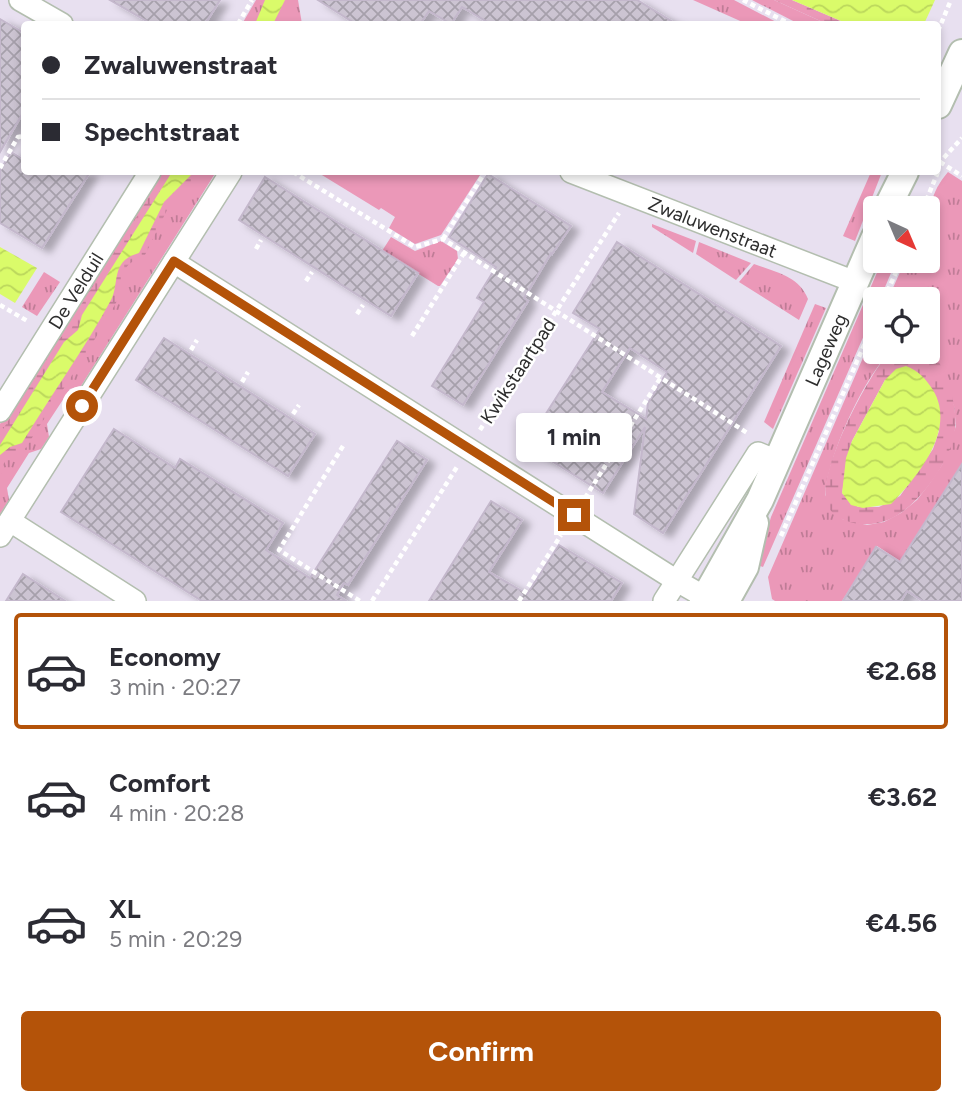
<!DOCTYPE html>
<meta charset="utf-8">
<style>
:root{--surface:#fff;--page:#f2f2f3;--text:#2b2b33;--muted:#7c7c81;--line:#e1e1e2;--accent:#b45309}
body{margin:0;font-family:Figtree,sans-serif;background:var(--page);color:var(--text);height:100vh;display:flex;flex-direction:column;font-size:26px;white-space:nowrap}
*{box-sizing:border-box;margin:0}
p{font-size:23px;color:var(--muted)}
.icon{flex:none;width:38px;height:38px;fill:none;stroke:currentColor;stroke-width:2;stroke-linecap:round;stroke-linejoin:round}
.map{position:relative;height:601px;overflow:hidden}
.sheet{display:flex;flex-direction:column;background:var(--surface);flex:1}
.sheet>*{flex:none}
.hud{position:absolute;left:21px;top:21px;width:920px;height:154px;border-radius:7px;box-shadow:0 4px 10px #0003;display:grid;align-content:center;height:154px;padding:0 21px;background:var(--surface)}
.needle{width:46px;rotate:136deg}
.controls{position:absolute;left:863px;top:196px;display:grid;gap:14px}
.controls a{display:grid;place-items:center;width:77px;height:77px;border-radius:7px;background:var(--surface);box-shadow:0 4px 10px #0003;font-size:35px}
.end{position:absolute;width:32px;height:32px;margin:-16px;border:9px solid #b45309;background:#fff;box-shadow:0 0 0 4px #fff}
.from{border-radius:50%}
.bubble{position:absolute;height:49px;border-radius:7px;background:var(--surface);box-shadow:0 4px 10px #0003;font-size:23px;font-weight:700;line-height:49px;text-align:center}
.hud b{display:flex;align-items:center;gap:24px;height:66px;font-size:26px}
.hud b+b{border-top:2px solid var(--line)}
.hud i{width:18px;height:18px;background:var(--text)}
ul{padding:12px 0 0;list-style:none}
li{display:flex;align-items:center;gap:21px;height:116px;margin:0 14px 10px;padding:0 7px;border:4px solid transparent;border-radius:7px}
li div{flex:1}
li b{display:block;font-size:26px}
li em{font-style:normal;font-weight:700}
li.active{border-color:var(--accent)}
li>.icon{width:63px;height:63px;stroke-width:1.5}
.primary-button{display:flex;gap:14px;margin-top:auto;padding:14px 21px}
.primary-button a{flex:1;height:80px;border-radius:7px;background:var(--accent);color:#fff;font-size:28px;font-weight:700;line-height:80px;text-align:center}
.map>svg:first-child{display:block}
.grass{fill:url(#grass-tufts)}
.wetland{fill:url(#wetland-marsh);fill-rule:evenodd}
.park{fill:#eb98b8}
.water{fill:url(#water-waves)}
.pier{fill:#e8e0f0}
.building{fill:url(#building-cross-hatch);stroke:#c4b8cc;stroke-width:2;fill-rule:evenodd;filter:url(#shadow)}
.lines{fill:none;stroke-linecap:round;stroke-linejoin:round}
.minor-casing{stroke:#b3beaf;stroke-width:24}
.tertiary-casing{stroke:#b3beaf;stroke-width:30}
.path{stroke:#fff;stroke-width:4.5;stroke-dasharray:5 3.5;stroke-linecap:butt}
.minor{stroke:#fff;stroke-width:21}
.tertiary{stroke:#fff;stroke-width:26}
.route{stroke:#b45309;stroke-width:9}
.labels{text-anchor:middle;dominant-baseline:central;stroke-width:5;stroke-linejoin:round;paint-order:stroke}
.street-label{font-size:19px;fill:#2e2e2e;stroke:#fff}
</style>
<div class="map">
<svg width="962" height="601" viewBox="0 0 962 601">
<defs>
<pattern id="grass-tufts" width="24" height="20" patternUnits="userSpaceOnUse" patternTransform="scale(1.75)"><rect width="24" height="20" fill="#eb98b8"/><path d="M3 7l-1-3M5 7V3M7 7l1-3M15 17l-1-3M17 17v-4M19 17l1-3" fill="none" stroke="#bf7c96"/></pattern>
<pattern id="wetland-marsh" width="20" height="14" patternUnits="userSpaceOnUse" patternTransform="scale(1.75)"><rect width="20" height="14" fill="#eb98b8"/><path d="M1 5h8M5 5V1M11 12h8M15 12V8" fill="none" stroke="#bf7c96"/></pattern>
<pattern id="water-waves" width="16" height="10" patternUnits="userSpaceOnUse" patternTransform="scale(1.75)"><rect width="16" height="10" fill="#dafb6a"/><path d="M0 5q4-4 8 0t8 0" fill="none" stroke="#bbd75c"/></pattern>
<pattern id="building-cross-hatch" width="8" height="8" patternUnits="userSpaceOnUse" patternTransform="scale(1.75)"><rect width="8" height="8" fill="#ccc4d2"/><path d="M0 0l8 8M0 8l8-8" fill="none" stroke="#a6a0ab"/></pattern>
<filter id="shadow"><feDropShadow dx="8" dy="4.5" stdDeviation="3.5" flood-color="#0004"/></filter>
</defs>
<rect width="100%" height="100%" fill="#e8e0f0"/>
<g class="grass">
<polygon points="256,0 298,0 302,24 242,24"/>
<polygon points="693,0 734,0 780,24 747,24"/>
<polygon points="752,0 774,0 827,24 799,24"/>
<polygon points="159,172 216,172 81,386 70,389 47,424 49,437 41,449 29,453 7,488 9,500 0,514 0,424"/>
<polygon points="871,172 882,172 855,241 843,236"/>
<path d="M948,172L962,181V464L900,561L877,546L842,601H775L772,599L768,577L875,330V352H890C863,379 828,456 825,495L842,519L867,525L884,522L901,513L917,500L930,483L942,465L956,426L954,406L931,355L926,352L928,299H888L905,261H928C928,226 924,200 948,172Z"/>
<polygon points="652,224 696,241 693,253 652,227"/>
<polygon points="391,237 415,251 441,241 457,251 458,259 440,286 438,286 382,251"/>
<polygon points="699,242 751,263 736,280 696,254"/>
<polygon points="882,261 896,261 880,299 875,299 875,310 763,567 757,565 771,517"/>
<path d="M754,264C775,272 799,276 808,299L799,320L739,282Z"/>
<polygon points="44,272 60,282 37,316 22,307"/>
<polygon points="815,304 826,308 773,429 764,422"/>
</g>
<g class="wetland">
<polygon points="774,0 792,0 848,24 827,24"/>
<path d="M165,172H202L168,208L143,259C117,261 125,286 117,301C89,352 56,399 25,449C1,453 1,470 0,490V434L60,338L72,328L76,313Z"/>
<path d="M890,352C901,352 918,349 927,352C937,356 943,368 946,377C952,393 957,412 955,429C952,460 918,508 888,520C875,525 860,526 847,521C837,518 828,511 826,500C819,470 868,374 890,352ZM885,380L940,411L939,431L933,449L900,496L879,507H858L842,493L852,441Z"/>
</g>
<polygon class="park" points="317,172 482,172 441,235 415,244 389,228 395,217 381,208 379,210"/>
<g class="water">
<polygon points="265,0 285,0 273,24 255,24"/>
<polygon points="792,0 962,0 938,24 848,24"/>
<path d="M172,172H194L164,202L139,253C110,261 120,283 111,300C84,350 51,395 22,443L10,447L0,455V445L64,342L78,330L82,315Z"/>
<polygon points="0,247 37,268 15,303 0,294"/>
<path d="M906,366C919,371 925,378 933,390C957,430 917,477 891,504L863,508L851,505L842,493L846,458L852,441L885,380L896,369Z"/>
</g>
<polygon class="pier" points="935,0 962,0 962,84 938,69 938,24 924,24"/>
<g class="building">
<polygon points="110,0 220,0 205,24 152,24"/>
<polygon points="318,0 637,0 676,24 491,24 462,7 451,24 429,11 420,24 356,24"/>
<polygon points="0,19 24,33 24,111 0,152"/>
<polygon points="11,152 24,160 24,172 90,172 42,248 0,223 0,171"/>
<polygon points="488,174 571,226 552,254 551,253 524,298 528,301 463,405 432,386 484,302 477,298 496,267 449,237"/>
<polygon points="265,177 418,273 391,316 239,220"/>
<path d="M617,242L781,346L663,533L634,514L645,427L603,493L526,445L600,329L573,313ZM630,348L667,372L648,403L646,419L602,392Z"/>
<polygon points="164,338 315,434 288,476 136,380"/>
<polygon points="114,429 175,468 180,459 283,523 266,550 310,578 397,441 427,460 348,585 344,583 337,595 346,601 202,601 61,512"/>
<polygon points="962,464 962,601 923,601 907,591 901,601 843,601 876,547 900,562"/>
<polygon points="491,501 522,520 489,572 527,594 559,545 622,583 611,601 429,601"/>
<polygon points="23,574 65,601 6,601"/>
</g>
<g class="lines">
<g class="minor-casing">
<g id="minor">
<polyline points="20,0 62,24"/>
<path id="s1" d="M571,172L855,282"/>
<polyline points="174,262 677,581 698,593 719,597"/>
<path id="s2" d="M0,411L150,172"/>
<polyline points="10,521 135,601"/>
<polyline points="0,536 231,172"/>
<polyline points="664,601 758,453 777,461"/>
</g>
</g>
<g class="tertiary-casing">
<g id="tertiary">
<polyline points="938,105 962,53"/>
<polyline points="887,208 905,172"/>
<path id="s3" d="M703,601L760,500L875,237"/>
<polyline points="726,601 745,567 755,523"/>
</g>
</g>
<g class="path">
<polyline points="743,0 790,24"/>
<polyline points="238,24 252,0"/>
<polyline points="938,31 951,0"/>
<polyline points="940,162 962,176"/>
<polyline points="938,164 962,138"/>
<polyline points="0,168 18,137 24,136"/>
<polyline points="293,172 415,247 443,239 749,434"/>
<polyline points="923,208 938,172"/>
<polyline points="443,239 485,172"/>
<polyline points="256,249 261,240"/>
<polyline points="306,281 312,272"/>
<polyline points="884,299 901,261"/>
<polyline points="0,305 29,322"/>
<polyline points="357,314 363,305"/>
<polyline points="412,336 464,253"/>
<polyline points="191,350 197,340"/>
<polyline points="242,382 248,372"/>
<polyline points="293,414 299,405"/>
<polyline points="480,430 619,213"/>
<polyline points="343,446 279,550 360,601"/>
<polyline points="585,498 661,377"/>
<polyline points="781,536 875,320"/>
<polyline points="372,601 457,467"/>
<polyline points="519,601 561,535"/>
</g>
<use href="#minor" class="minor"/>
<use href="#tertiary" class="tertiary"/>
</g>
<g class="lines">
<polyline class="route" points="82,406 174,261 574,515"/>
</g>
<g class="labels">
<g class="street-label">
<text stroke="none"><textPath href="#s1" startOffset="152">Zwaluwenstraat</textPath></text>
<text stroke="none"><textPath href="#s2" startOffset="142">De Velduil</textPath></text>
<text stroke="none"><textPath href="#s3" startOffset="280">Lageweg</textPath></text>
<text transform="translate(518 371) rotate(-57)">Kwikstaartpad</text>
</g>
</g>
</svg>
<div class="controls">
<a><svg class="needle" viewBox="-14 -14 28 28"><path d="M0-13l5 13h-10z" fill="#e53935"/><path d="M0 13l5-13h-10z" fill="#7c7c81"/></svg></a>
<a><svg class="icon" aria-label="locate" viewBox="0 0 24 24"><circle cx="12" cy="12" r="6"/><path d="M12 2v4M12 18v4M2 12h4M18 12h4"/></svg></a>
</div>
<i class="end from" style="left:82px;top:406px"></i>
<i class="end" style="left:574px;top:515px"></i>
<div class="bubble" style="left:516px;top:413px;width:116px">1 min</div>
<div class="hud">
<b><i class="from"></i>Zwaluwenstraat</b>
<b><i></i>Spechtstraat</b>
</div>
</div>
<section class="sheet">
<ul>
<li class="active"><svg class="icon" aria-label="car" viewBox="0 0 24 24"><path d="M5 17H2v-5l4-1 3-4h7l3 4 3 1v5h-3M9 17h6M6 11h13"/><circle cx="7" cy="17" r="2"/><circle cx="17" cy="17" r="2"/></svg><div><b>Economy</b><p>3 min · 20:27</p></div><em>€2.68</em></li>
<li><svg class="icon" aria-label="car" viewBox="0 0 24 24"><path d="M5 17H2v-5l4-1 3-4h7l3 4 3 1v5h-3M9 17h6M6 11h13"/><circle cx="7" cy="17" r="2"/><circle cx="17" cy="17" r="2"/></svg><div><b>Comfort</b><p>4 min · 20:28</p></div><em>€3.62</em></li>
<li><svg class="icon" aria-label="car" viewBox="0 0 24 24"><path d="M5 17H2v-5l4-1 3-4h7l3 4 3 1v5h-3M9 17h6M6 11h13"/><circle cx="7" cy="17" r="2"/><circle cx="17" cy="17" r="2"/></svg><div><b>XL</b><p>5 min · 20:29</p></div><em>€4.56</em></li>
</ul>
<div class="primary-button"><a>Confirm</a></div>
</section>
